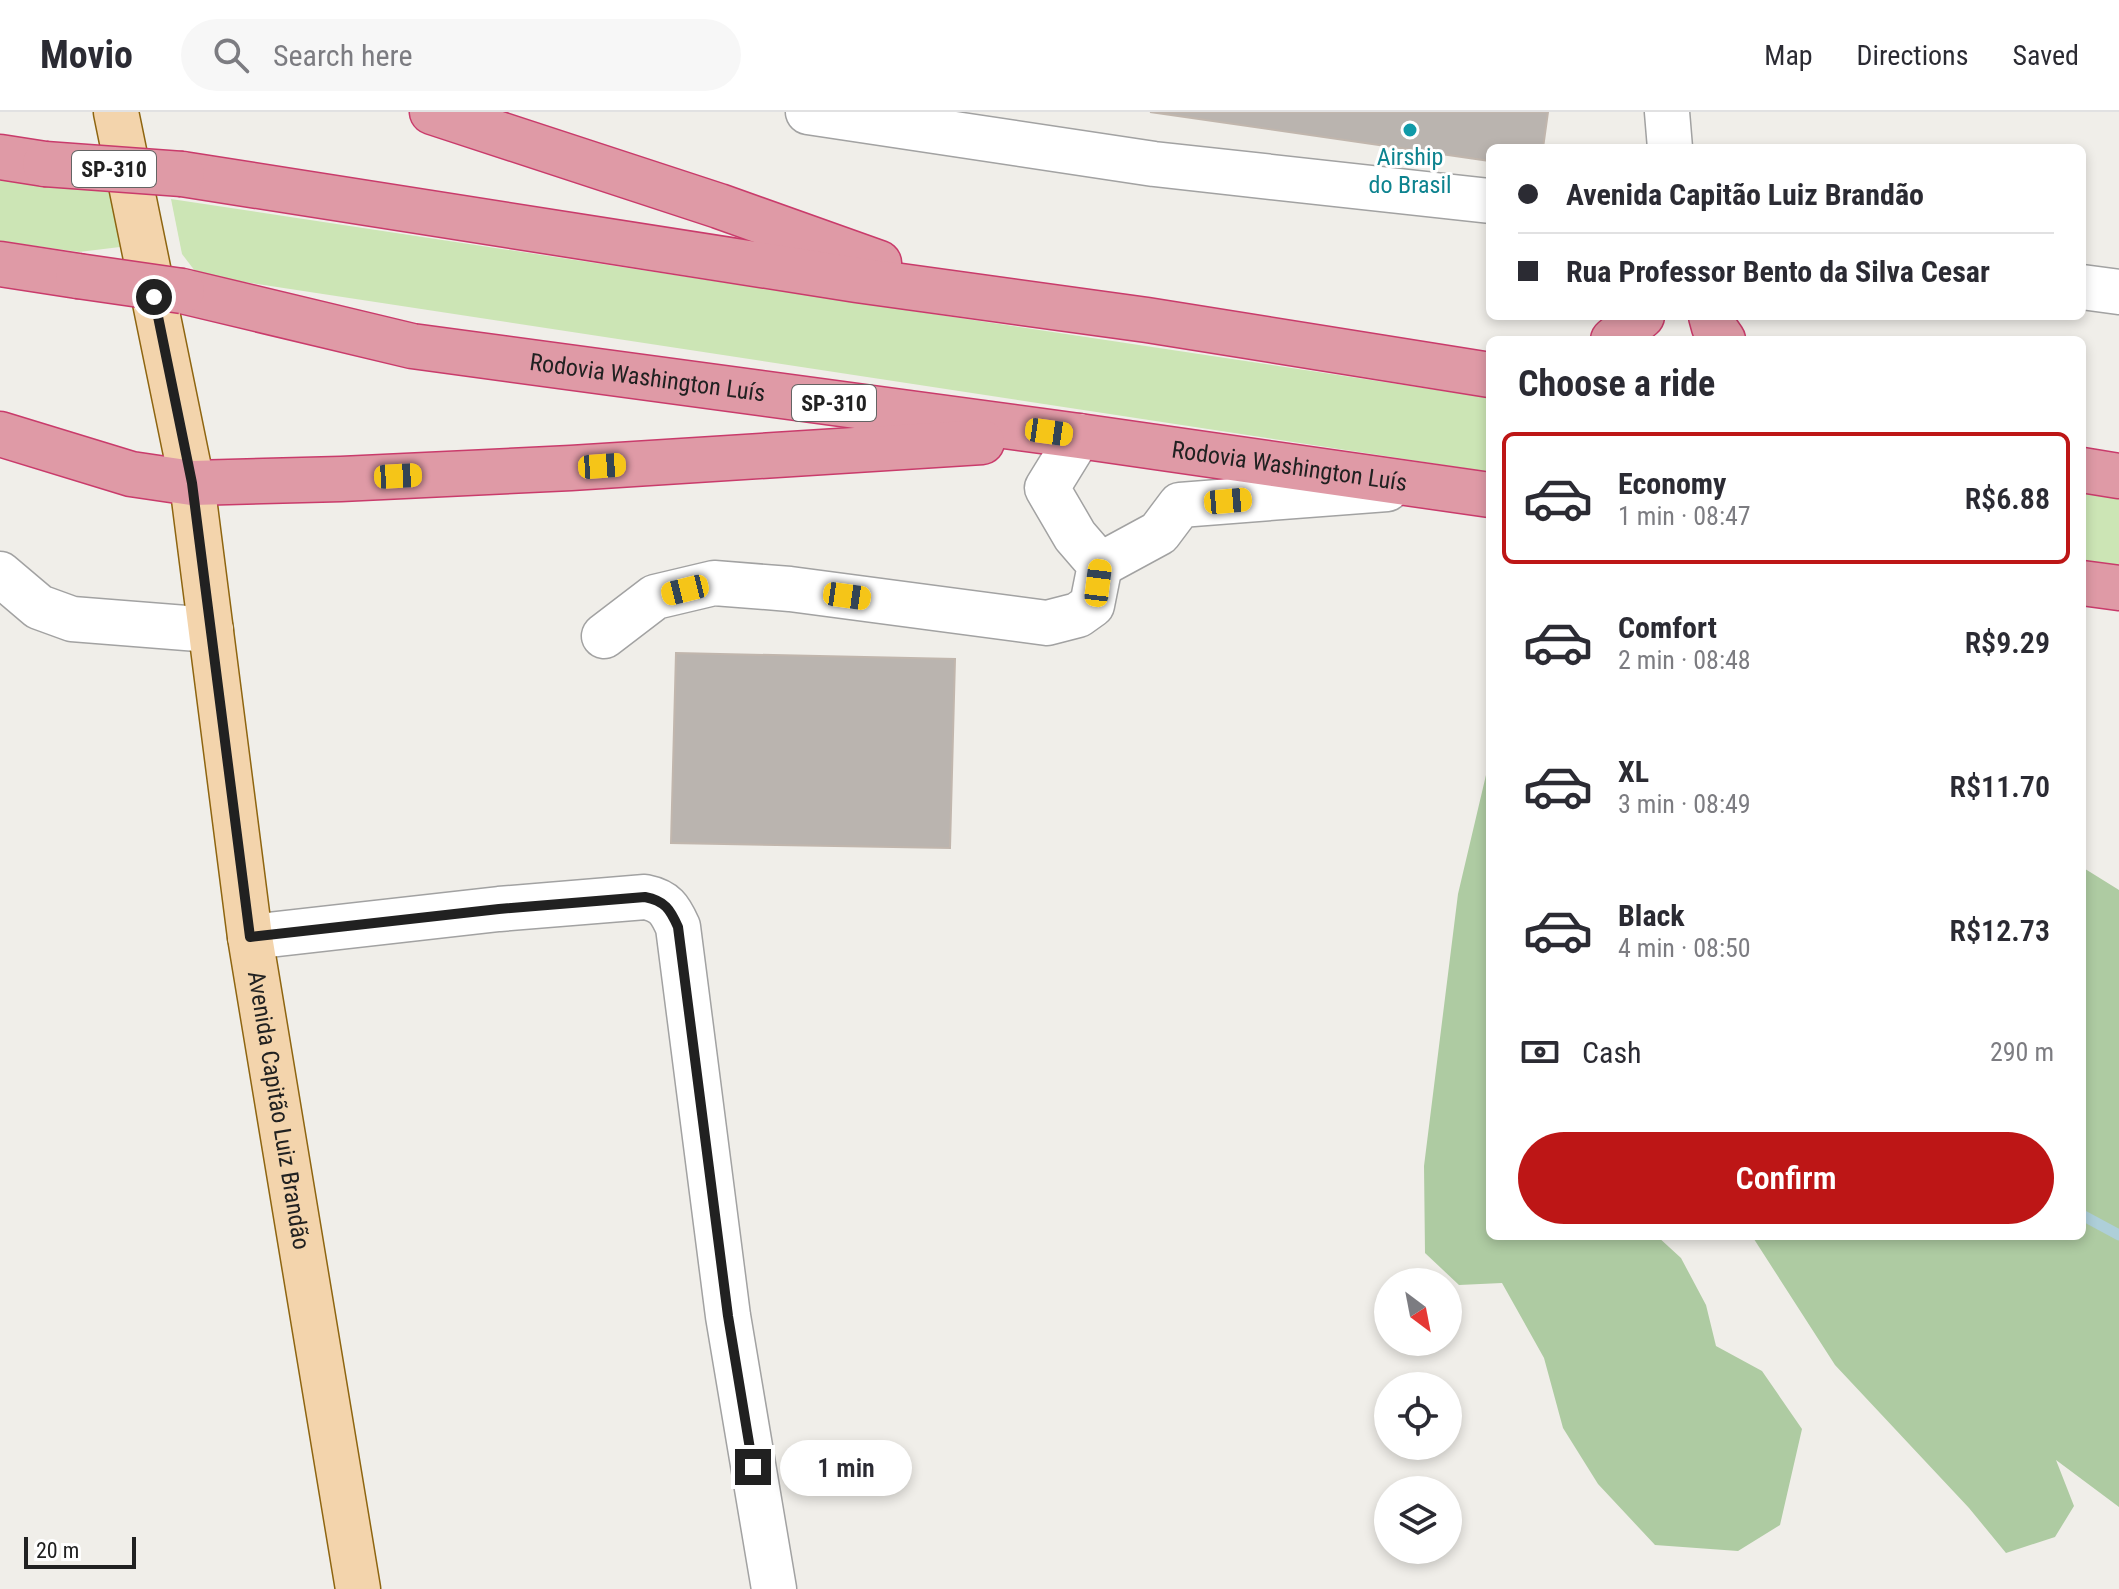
<!DOCTYPE html>
<meta charset="utf-8">
<style>
:root{--surface:#fff;--page:#f7f7f7;--text:#2b2b33;--muted:#7c7c81;--line:#e1e1e2;--accent:#bd1616}
body{margin:0;font-family:"Roboto Condensed",sans-serif;background:var(--page);color:var(--text);height:100vh;display:flex;flex-direction:column;font-size:30px;white-space:nowrap}
*{box-sizing:border-box;margin:0}
p{font-size:26px;color:var(--muted)}
.icon{flex:none;width:44px;height:44px;fill:none;stroke:currentColor;stroke-width:2;stroke-linecap:round;stroke-linejoin:round}
.map{position:relative;flex:1;overflow:hidden}
.side{position:absolute;left:1486px;top:224px;width:600px;height:904px;display:flex;flex-direction:column;background:var(--surface);border-radius:12px;box-shadow:0 4px 12px #0003}
.side>*{flex:none}
.guide{position:absolute;left:1486px;top:32px;width:600px;height:176px;border-radius:12px;box-shadow:0 4px 12px #0003;display:grid;align-content:center;height:176px;padding:0 32px;background:var(--surface)}
.needle{width:52px;rotate:148deg}
.tools{position:absolute;left:1374px;top:1156px;display:grid;gap:16px}
.tools a{display:grid;place-items:center;width:88px;height:88px;border-radius:50%;background:var(--surface);box-shadow:0 4px 12px #0003;font-size:40px}
.scale{position:absolute;left:24px;bottom:20px;width:112px;box-sizing:border-box;padding-left:8px;border:4px solid #212121;border-top:0;font-size:22px;line-height:28px;white-space:nowrap;color:#212121;-webkit-text-stroke:6px #fff;paint-order:stroke}
.end{position:absolute;width:36px;height:36px;margin:-18px;border:10px solid #212121;background:#fff;box-shadow:0 0 0 4px #fff}
.from{border-radius:50%}
.bubble{position:absolute;height:56px;border-radius:28px;background:var(--surface);box-shadow:0 4px 12px #0003;font-size:26px;font-weight:600;line-height:56px;text-align:center}
.car{position:absolute;width:24px;height:48px;margin:-24px -12px;border-radius:10px;box-shadow:0 0 6px 2px #0007;background:linear-gradient(#f5c518 24%,#345 0 40%,#f5c518 0 76%,#345 0 86%,#f5c518 0)}
.guide b{display:flex;align-items:center;gap:28px;height:76px;font-size:30px}
.guide b+b{border-top:2px solid var(--line)}
.guide i{width:20px;height:20px;background:var(--text)}
ul{padding:0;list-style:none}
li{display:flex;align-items:center;gap:24px;height:132px;margin:0 16px 12px;padding:0 16px;border:4px solid transparent;border-radius:12px}
li div{flex:1}
li b{display:block;font-size:30px}
li em{font-style:normal;font-weight:600}
li.on{border-color:var(--accent)}
li>.icon{width:72px;height:72px;stroke-width:1.5}
h2{padding:0 32px;font-size:36px;line-height:96px}
.pay{display:flex;align-items:center;gap:20px;height:88px;padding:0 32px;font-size:30px}
.pay p{margin-inline-start:auto}
.primary-button{display:flex;gap:16px;margin-top:auto;padding:16px 32px}
.primary-button a{flex:1;height:92px;border-radius:48px;background:var(--accent);color:#fff;font-size:32px;font-weight:600;line-height:92px;text-align:center}
header{display:flex;align-items:center;gap:48px;box-sizing:border-box;height:112px;padding:0 40px;background:var(--surface);border-bottom:2px solid var(--line)}
header strong{font-size:38px}
nav{display:flex;gap:44px;margin-inline-start:auto;font-size:28px}
.search{width:560px;height:72px;background:var(--page);display:flex;align-items:center;gap:20px;box-sizing:border-box;padding:0 28px;border-radius:44px;color:var(--muted);font-size:30px}
.map>svg:first-child{display:block}
.grass{fill:#cce5b5}
.forest{fill:#aecba2}
.lines{fill:none;stroke-linecap:round;stroke-linejoin:round}
.stream{stroke:#aecfd9;stroke-width:11}
.building{fill:#bab4af;stroke:#c1b6ad;stroke-width:2}
.minor-casing{stroke:#a2a2a2;stroke-width:47}
.major-casing{stroke:#8e6510;stroke-width:47}
.highway-casing{stroke:#c93b6b;stroke-width:47}
.minor{stroke:#fff;stroke-width:44}
.major{stroke:#f3d4ac;stroke-width:44}
.highway{stroke:#df9aa6;stroke-width:44}
.highway-bridge-casing{stroke:#c93b6b;stroke-width:47;stroke-linecap:butt}
.highway-bridge{stroke:#df9aa6;stroke-width:44}
.route{stroke:#212121;stroke-width:10}
.culture-dot{fill:#0f9aa8;stroke:#fff;stroke-width:3}
.labels{text-anchor:middle;dominant-baseline:central;stroke-width:6;stroke-linejoin:round;paint-order:stroke}
.shield{fill:#fff;stroke:#646464;stroke-width:2}
.shield-label{font-size:22px;font-weight:bold;fill:#212121}
.culture-label{font-size:24px;fill:#0d838f;stroke:#fff}
.street-label{font-size:24px;fill:#212121;stroke:#fff}
</style>
<header>
<strong>Movio</strong>
<div class="search"><svg class="icon" aria-label="search" viewBox="0 0 24 24"><circle cx="10" cy="10" r="6"/><path d="M15 15l6 6"/></svg>Search here</div>
<nav><a>Map</a><a>Directions</a><a>Saved</a></nav>
</header>
<div class="map">
<svg width="2119" height="1477" viewBox="0 0 2119 1477">
<rect width="100%" height="100%" fill="#f0eee9"/>
<g class="grass">
<polygon points="0,60 111,76 120,135 79,140 0,129"/>
<polygon points="171,87 1490,286 1490,360 198,163 182,142"/>
<polygon points="2082,376 2119,382 2119,455 2082,450"/>
</g>
<g class="forest">
<polygon points="1490,646 1490,1124 1657,1124 1681,1146 1706,1193 1716,1234 1762,1259 1802,1317 1780,1413 1738,1439 1655,1433 1598,1372 1563,1316 1544,1246 1502,1171 1459,1173 1425,1141 1424,1054 1458,782"/>
<polygon points="2082,755 2119,778 2119,1395 2056,1348 2074,1394 2055,1425 2006,1441 1969,1396 1835,1253 1752,1124 2082,1124"/>
</g>
<g class="lines">
<polyline class="stream" points="2082,1103 2119,1123"/>
</g>
<g class="building">
<polygon points="1150,0 1548,0 1543,36 1490,36 1490,49"/>
<polygon points="676,541 955,547 950,736 671,731"/>
</g>
<g class="lines">
<g class="minor-casing">
<g id="minor">
<polyline points="808,0 1154,52 1490,89"/>
<polyline points="1667,0 1670,36"/>
<polyline points="2082,175 2119,180"/>
<polyline points="1100,453 1159,421 1180,393 1387,377"/>
<polyline points="0,462 39,495 72,507 211,518"/>
<polyline points="604,524 655,485 714,471 790,477 1047,511 1078,503 1092,493 1100,453 1075,424 1047,376 1079,324"/>
<path d="M250,825L499,797L645,785C665,789 670,797 678,815L728,1204L774,1477"/>
</g>
</g>
<g class="major-casing">
<g id="major">
<path id="s1" d="M116,0L192,371L250,825L358,1477"/>
</g>
</g>
<g class="highway-casing">
<g id="highway">
<polyline points="432,0 719,94 879,151"/>
<polyline points="0,45 45,52"/>
<polyline points="182,62 857,168 1147,208 1490,263"/>
<polyline points="0,152 78,164"/>
<path id="s2" d="M182,179L412,234L1079,324L1490,383"/>
<polyline points="1711,204 1714,215 1723,228"/>
<polyline points="1613,228 1642,204"/>
<polyline points="0,322 131,362 192,371 341,367 571,356 982,330"/>
<polyline points="2082,358 2119,364"/>
<polyline points="2082,471 2119,476"/>
</g>
</g>
<use href="#minor" class="minor"/>
<use href="#major" class="major"/>
<use href="#highway" class="highway"/>
<g class="highway-bridge-casing">
<g id="highway-bridge">
<polyline points="45,52 182,62"/>
<polyline points="78,164 182,179"/>
</g>
</g>
<use href="#highway-bridge" class="highway-bridge"/>
</g>
<g class="lines">
<path class="route" d="M154,185L192,371L250,825L499,797L645,785C665,789 670,797 678,815L728,1204L753,1355"/>
</g>
<circle class="culture-dot" cx="1410" cy="18" r="8"/>
<g class="labels">
<g class="shield">
<rect x="72" y="39" width="84" height="36" rx="6"/>
<rect x="792" y="273" width="84" height="36" rx="6"/>
</g>
<g class="shield-label">
<text x="114" y="57">SP-310</text>
<text x="834" y="291">SP-310</text>
</g>
<g class="culture-label">
<text x="1410" y="45">Airship<tspan x="1410" dy="28">do Brasil</tspan></text>
</g>
<g class="street-label">
<text stroke="none"><textPath href="#s2" startOffset="474">Rodovia Washington Luís</textPath></text>
<text stroke="none"><textPath href="#s2" startOffset="1122">Rodovia Washington Luís</textPath></text>
<text stroke="none"><textPath href="#s1" startOffset="1012">Avenida Capitão Luiz Brandão</textPath></text>
</g>
</g>
</svg>
<div class="tools">
<a><svg class="needle" viewBox="-14 -14 28 28"><path d="M0-13l5 13h-10z" fill="#e53935"/><path d="M0 13l5-13h-10z" fill="#7c7c81"/></svg></a>
<a><svg class="icon" aria-label="locate" viewBox="0 0 24 24"><circle cx="12" cy="12" r="6"/><path d="M12 2v4M12 18v4M2 12h4M18 12h4"/></svg></a>
<a><svg class="icon" aria-label="layers" viewBox="0 0 24 24"><path d="M12 4l9 5-9 5-9-5zM3 14l9 5 9-5"/></svg></a>
</div>
<div class="scale">20 m</div>
<i class="end from" style="left:154px;top:185px"></i>
<i class="end" style="left:753px;top:1355px"></i>
<div class="bubble" style="left:780px;top:1328px;width:132px">1 min</div>
<i class="car" style="left:1049px;top:320px;rotate:98deg"></i>
<i class="car" style="left:602px;top:354px;rotate:86deg"></i>
<i class="car" style="left:398px;top:364px;rotate:87deg"></i>
<i class="car" style="left:1228px;top:389px;rotate:85deg"></i>
<i class="car" style="left:1098px;top:471px;rotate:7deg"></i>
<i class="car" style="left:685px;top:478px;rotate:256deg"></i>
<i class="car" style="left:847px;top:484px;rotate:98deg"></i>
<div class="guide">
<b><i class="from"></i>Avenida Capitão Luiz Brandão</b>
<b><i></i>Rua Professor Bento da Silva Cesar</b>
</div>
<section class="side">
<h2>Choose a ride</h2>
<ul>
<li class="on"><svg class="icon" aria-label="car" viewBox="0 0 24 24"><path d="M5 17H2v-5l4-1 3-4h7l3 4 3 1v5h-3M9 17h6M6 11h13"/><circle cx="7" cy="17" r="2"/><circle cx="17" cy="17" r="2"/></svg><div><b>Economy</b><p>1 min · 08:47</p></div><em>R$6.88</em></li>
<li><svg class="icon" aria-label="car" viewBox="0 0 24 24"><path d="M5 17H2v-5l4-1 3-4h7l3 4 3 1v5h-3M9 17h6M6 11h13"/><circle cx="7" cy="17" r="2"/><circle cx="17" cy="17" r="2"/></svg><div><b>Comfort</b><p>2 min · 08:48</p></div><em>R$9.29</em></li>
<li><svg class="icon" aria-label="car" viewBox="0 0 24 24"><path d="M5 17H2v-5l4-1 3-4h7l3 4 3 1v5h-3M9 17h6M6 11h13"/><circle cx="7" cy="17" r="2"/><circle cx="17" cy="17" r="2"/></svg><div><b>XL</b><p>3 min · 08:49</p></div><em>R$11.70</em></li>
<li><svg class="icon" aria-label="car" viewBox="0 0 24 24"><path d="M5 17H2v-5l4-1 3-4h7l3 4 3 1v5h-3M9 17h6M6 11h13"/><circle cx="7" cy="17" r="2"/><circle cx="17" cy="17" r="2"/></svg><div><b>Black</b><p>4 min · 08:50</p></div><em>R$12.73</em></li>
</ul>
<div class="pay"><svg class="icon" aria-label="cash" viewBox="0 0 24 24"><path d="M3 7h18v10H3z"/><circle cx="12" cy="12" r="2"/></svg>Cash<p>290 m</p></div>
<div class="primary-button"><a>Confirm</a></div>
</section>
</div>
